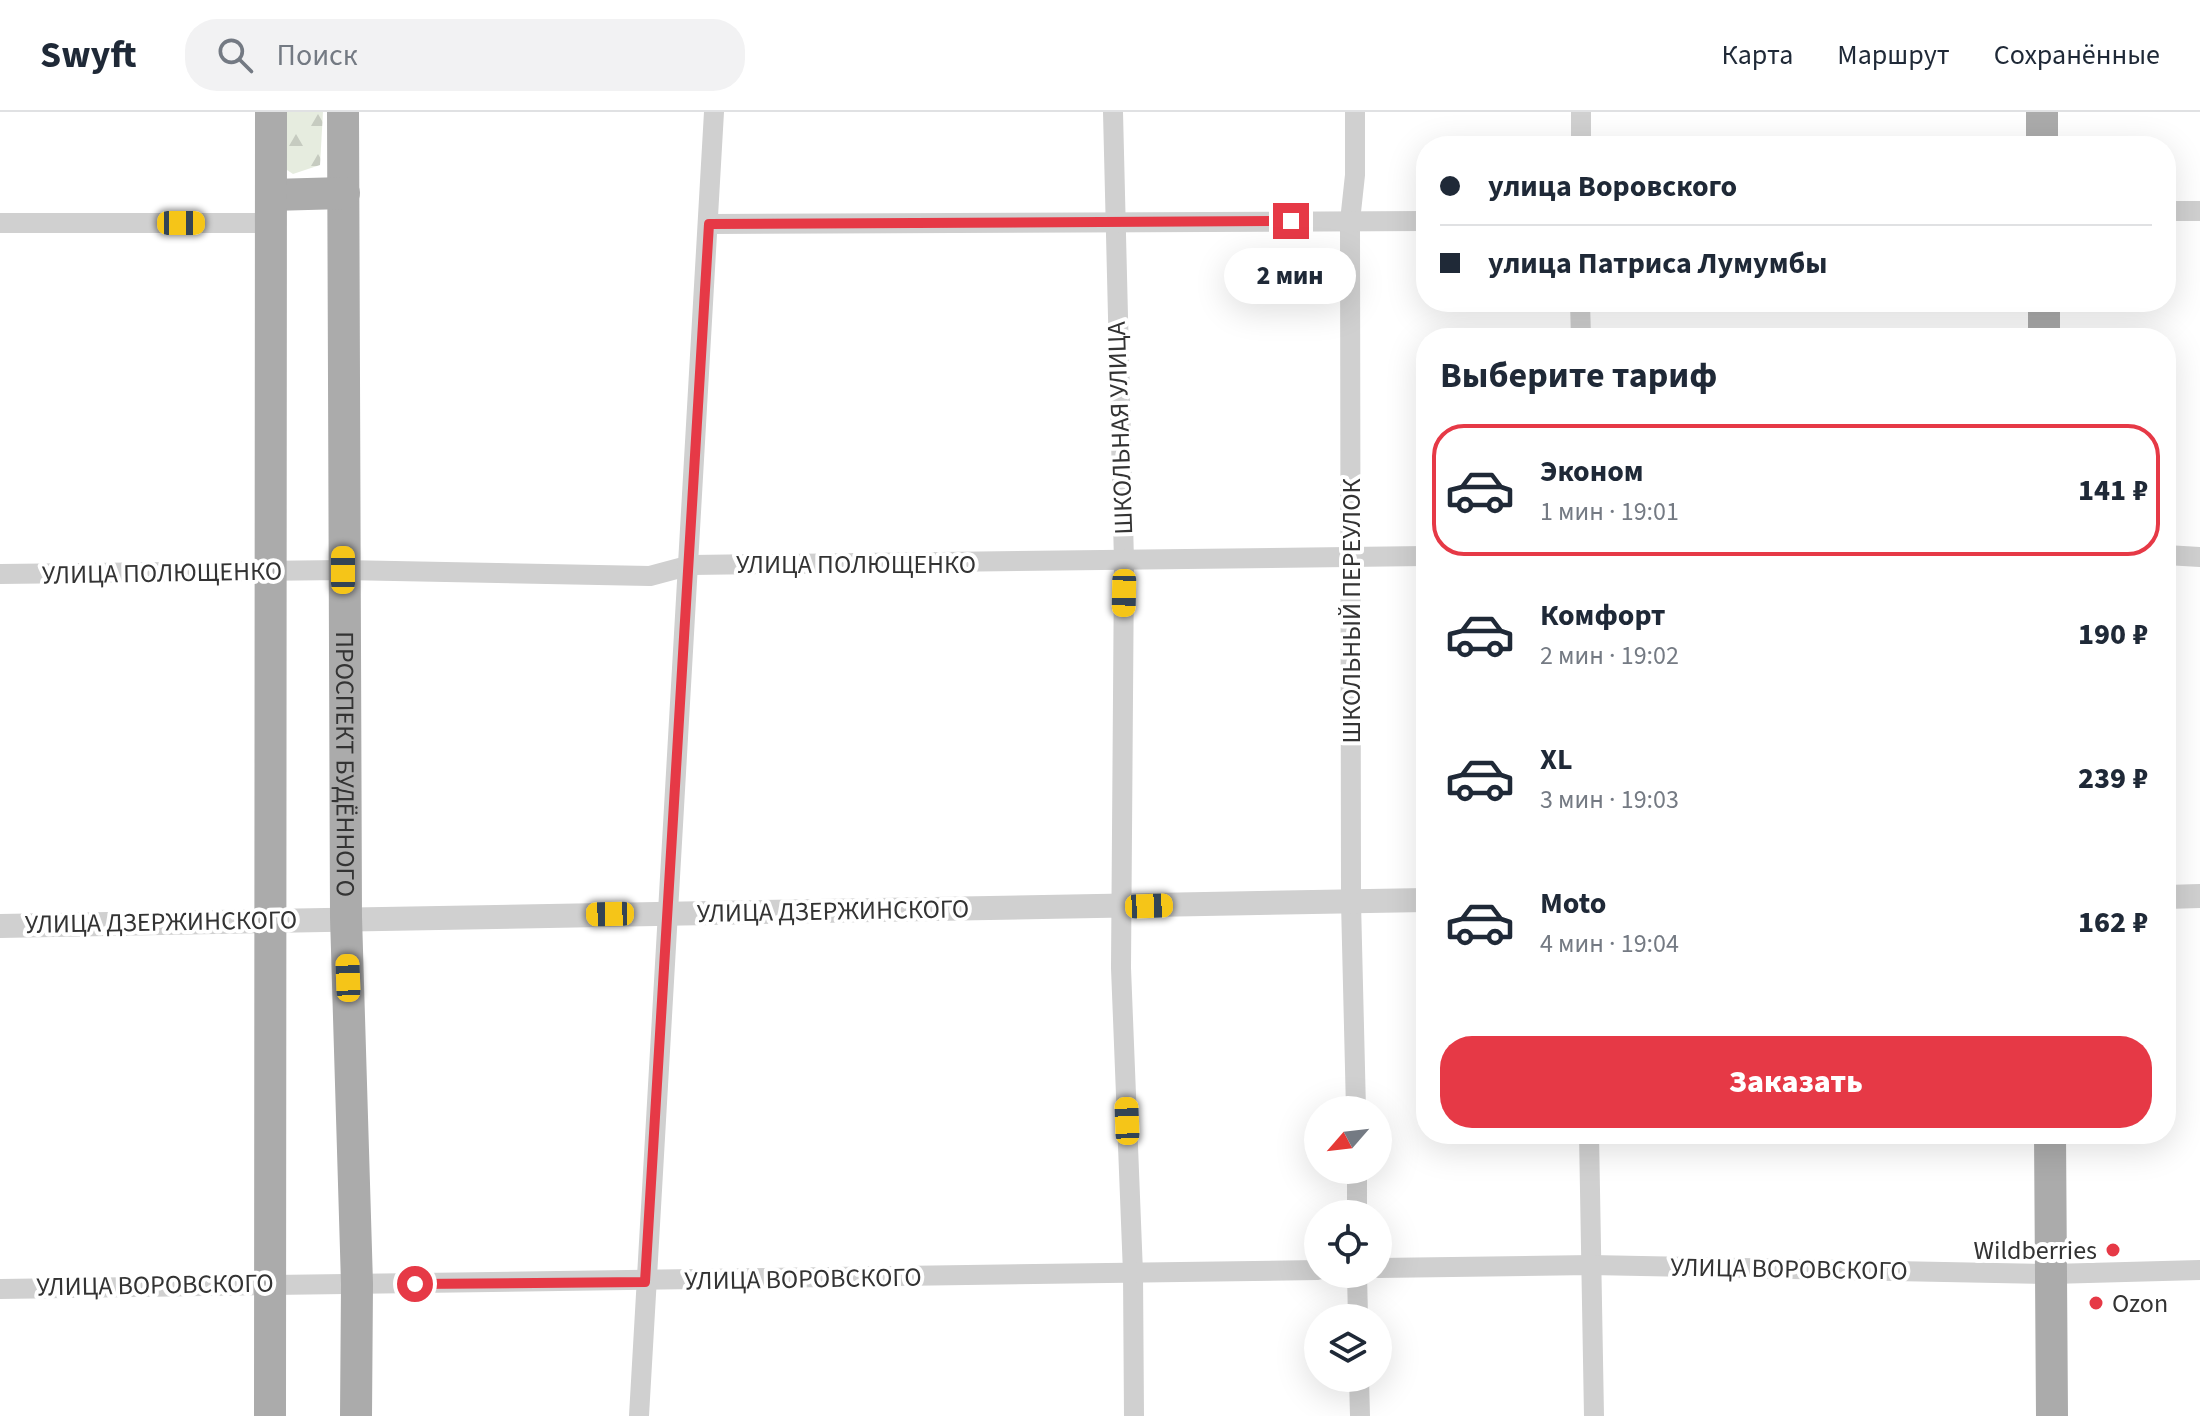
<!DOCTYPE html>
<html lang="ru">
<meta charset="utf-8">
<style>
:root{--surface:#fff;--page:#f2f2f3;--text:#1f2937;--muted:#747a83;--line:#e0e1e3;--accent:#e63946}
body{margin:0;font-family:"Source Sans 3",sans-serif;background:var(--page);color:var(--text);height:100vh;display:flex;flex-direction:column;font-size:30px;white-space:nowrap}
*{box-sizing:border-box;margin:0}
p{font-size:26px;color:var(--muted)}
.icon{flex:none;width:44px;height:44px;fill:none;stroke:currentColor;stroke-width:2;stroke-linecap:round;stroke-linejoin:round}
.map{position:relative;flex:1;overflow:hidden}
.sheet{position:absolute;left:1416px;top:216px;width:760px;height:816px;display:flex;flex-direction:column;background:var(--surface);border-radius:32px;box-shadow:0 8px 32px #0002}
.sheet>*{flex:none}
.hud{position:absolute;left:1416px;top:24px;width:760px;height:176px;border-radius:32px;box-shadow:0 8px 32px #0002;display:grid;align-content:center;height:176px;padding:0 24px;background:var(--surface)}
.needle{width:52px;rotate:242deg}
.buttons{position:absolute;left:1304px;top:984px;display:grid;gap:16px}
.buttons a{display:grid;place-items:center;width:88px;height:88px;border-radius:50%;background:var(--surface);box-shadow:0 8px 32px #0002;font-size:40px}
.end{position:absolute;width:36px;height:36px;margin:-18px;border:10px solid #e63946;background:#fff;box-shadow:0 0 0 4px #fff}
.from{border-radius:50%}
.bubble{position:absolute;height:56px;border-radius:28px;background:var(--surface);box-shadow:0 8px 32px #0002;font-size:26px;font-weight:800;line-height:56px;text-align:center}
.car{position:absolute;width:24px;height:48px;margin:-24px -12px;border-radius:10px;box-shadow:0 0 6px 2px #0007;background:linear-gradient(#f5c518 24%,#345 0 40%,#f5c518 0 76%,#345 0 86%,#f5c518 0)}
.hud b{display:flex;align-items:center;gap:28px;height:76px;font-size:30px}
.hud b+b{border-top:2px solid var(--line)}
.hud i{width:20px;height:20px;background:var(--text)}
ul{padding:0;list-style:none}
li{display:flex;align-items:center;gap:24px;height:132px;margin:0 16px 12px;padding:0 8px;border:4px solid transparent;border-radius:32px}
li div{flex:1}
li b{display:block;font-size:30px}
li em{font-style:normal;font-weight:800}
li.current{border-color:var(--accent)}
li>.icon{width:72px;height:72px;stroke-width:1.5}
h2{padding:0 24px;font-size:36px;line-height:96px}
.cta{display:flex;gap:16px;margin-top:auto;padding:16px 24px}
.cta a{flex:1;height:92px;border-radius:32px;background:var(--accent);color:#fff;font-size:32px;font-weight:800;line-height:92px;text-align:center}
header{display:flex;align-items:center;gap:48px;box-sizing:border-box;height:112px;padding:0 40px;background:var(--surface);border-bottom:2px solid var(--line)}
header strong{font-size:38px}
nav{display:flex;gap:44px;margin-inline-start:auto;font-size:28px}
.search{width:560px;height:72px;background:var(--page);display:flex;align-items:center;gap:20px;box-sizing:border-box;padding:0 28px;border-radius:32px;color:var(--muted);font-size:30px}
.map>svg:first-child{display:block}
.forest{fill:url(#forest-firs)}
.lines{fill:none;stroke-linecap:round;stroke-linejoin:round}
.minor{stroke:#d0d0d0;stroke-width:20}
.tertiary{stroke:#d0d0d0;stroke-width:24}
.primary{stroke:#ababab;stroke-width:32}
.route{stroke:#e63946;stroke-width:10}
.poi-dot{fill:#e63946;stroke:#fff;stroke-width:3}
.labels{text-anchor:middle;dominant-baseline:central;stroke-width:8;stroke-linejoin:round;paint-order:stroke}
.street-label{font-size:26px;fill:#333;stroke:#fff}
.poi-label{font-size:26px;fill:#333;stroke:#fff;text-anchor:end}
</style>
<header>
<strong>Swyft</strong>
<div class="search"><svg class="icon" aria-label="search" viewBox="0 0 24 24"><circle cx="10" cy="10" r="6"/><path d="M15 15l6 6"/></svg>Поиск</div>
<nav><a>Карта</a><a>Маршрут</a><a>Сохранённые</a></nav>
</header>
<div class="map">
<svg width="2200" height="1304" viewBox="0 0 2200 1304">
<defs>
<pattern id="forest-firs" width="22" height="20" patternUnits="userSpaceOnUse" patternTransform="scale(2)"><rect width="22" height="20" fill="#e6ecdf"/><path d="M5 1l3.5 6h-7zM16 11l3.5 6h-7z" fill="#c6cbc0"/></pattern>
</defs>
<rect width="100%" height="100%" fill="#fff"/>
<polygon class="forest" points="285,0 323,0 320,53 293,62 284,56"/>
<g class="lines">
<g class="minor">
<polyline points="1113,0 1124,450 1121,856 1133,1161 1134,1304"/>
<polyline points="1355,0 1355,63 1350,109 1351,790 1356,998"/>
<polyline points="1581,34 1581,0"/>
<polyline points="2166,99 2200,99"/>
<polyline points="0,111 271,111"/>
<polyline points="709,112 1426,109"/>
<polyline points="1580,190 1581,226"/>
<polyline points="2166,443 2200,445"/>
<polyline points="0,462 343,458 650,464 691,453 1426,444"/>
<polyline points="1589,1022 1594,1304"/>
<polyline points="1357,1058 1357,1102"/>
<polyline points="1378,1156 1591,1153 2051,1162 2200,1158"/>
<polyline points="1357,1162 1358,1206"/>
<polyline points="0,1177 1318,1158"/>
<polyline points="1359,1266 1360,1304"/>
<polyline points="639,1304 714,0"/>
</g>
<g class="tertiary">
<polyline points="2166,785 2200,784"/>
<polyline points="0,814 1426,788"/>
</g>
<g class="primary">
<path id="s1" d="M343,0L346,805L357,1172L356,1304"/>
<polyline points="2042,0 2042,34"/>
<polyline points="271,83 344,81"/>
<polyline points="2044,226 2044,190"/>
<polyline points="2050,1022 2052,1304"/>
<polyline points="270,1304 271,0"/>
</g>
</g>
<g class="lines">
<polyline class="route" points="415,1172 645,1170 709,112 1291,109"/>
</g>
<g class="poi-dot">
<circle cx="2113" cy="1138" r="8"/>
<circle cx="2096" cy="1191" r="8"/>
</g>
<g class="labels">
<g class="street-label">
<text transform="translate(1120 316) rotate(-92)">ШКОЛЬНАЯ УЛИЦА</text>
<text x="856" y="452">УЛИЦА ПОЛЮЩЕНКО</text>
<text transform="translate(162 461) rotate(-1)">УЛИЦА ПОЛЮЩЕНКО</text>
<text transform="translate(1351 499) rotate(-90)">ШКОЛЬНЫЙ ПЕРЕУЛОК</text>
<text stroke="none"><textPath href="#s1" startOffset="652">ПРОСПЕКТ БУДЁННОГО</textPath></text>
<text transform="translate(833 799) rotate(-1)">УЛИЦА ДЗЕРЖИНСКОГО</text>
<text transform="translate(161 810) rotate(-1)">УЛИЦА ДЗЕРЖИНСКОГО</text>
<text transform="translate(1789 1157) rotate(1)">УЛИЦА ВОРОВСКОГО</text>
<text transform="translate(803 1167) rotate(-1)">УЛИЦА ВОРОВСКОГО</text>
<text transform="translate(155 1173) rotate(-1)">УЛИЦА ВОРОВСКОГО</text>
</g>
<g class="poi-label">
<text x="2097" y="1138">Wildberries</text>
<text x="2112" y="1191" text-anchor="start">Ozon</text>
</g>
</g>
</svg>
<div class="buttons">
<a><svg class="needle" viewBox="-14 -14 28 28"><path d="M0-13l5 13h-10z" fill="#e53935"/><path d="M0 13l5-13h-10z" fill="#747a83"/></svg></a>
<a><svg class="icon" aria-label="locate" viewBox="0 0 24 24"><circle cx="12" cy="12" r="6"/><path d="M12 2v4M12 18v4M2 12h4M18 12h4"/></svg></a>
<a><svg class="icon" aria-label="layers" viewBox="0 0 24 24"><path d="M12 4l9 5-9 5-9-5zM3 14l9 5 9-5"/></svg></a>
</div>
<i class="end from" style="left:415px;top:1172px"></i>
<i class="end" style="left:1291px;top:109px"></i>
<div class="bubble" style="left:1224px;top:136px;width:132px">2 мин</div>
<i class="car" style="left:181px;top:111px;rotate:90deg"></i>
<i class="car" style="left:343px;top:458px;rotate:0deg"></i>
<i class="car" style="left:1124px;top:481px;rotate:181deg"></i>
<i class="car" style="left:1149px;top:794px;rotate:88deg"></i>
<i class="car" style="left:610px;top:802px;rotate:269deg"></i>
<i class="car" style="left:348px;top:866px;rotate:358deg"></i>
<i class="car" style="left:1127px;top:1009px;rotate:358deg"></i>
<div class="hud">
<b><i class="from"></i>улица Воровского</b>
<b><i></i>улица Патриса Лумумбы</b>
</div>
<section class="sheet">
<h2>Выберите тариф</h2>
<ul>
<li class="current"><svg class="icon" aria-label="car" viewBox="0 0 24 24"><path d="M5 17H2v-5l4-1 3-4h7l3 4 3 1v5h-3M9 17h6M6 11h13"/><circle cx="7" cy="17" r="2"/><circle cx="17" cy="17" r="2"/></svg><div><b>Эконом</b><p>1 мин · 19:01</p></div><em>141 ₽</em></li>
<li><svg class="icon" aria-label="car" viewBox="0 0 24 24"><path d="M5 17H2v-5l4-1 3-4h7l3 4 3 1v5h-3M9 17h6M6 11h13"/><circle cx="7" cy="17" r="2"/><circle cx="17" cy="17" r="2"/></svg><div><b>Комфорт</b><p>2 мин · 19:02</p></div><em>190 ₽</em></li>
<li><svg class="icon" aria-label="car" viewBox="0 0 24 24"><path d="M5 17H2v-5l4-1 3-4h7l3 4 3 1v5h-3M9 17h6M6 11h13"/><circle cx="7" cy="17" r="2"/><circle cx="17" cy="17" r="2"/></svg><div><b>XL</b><p>3 мин · 19:03</p></div><em>239 ₽</em></li>
<li><svg class="icon" aria-label="car" viewBox="0 0 24 24"><path d="M5 17H2v-5l4-1 3-4h7l3 4 3 1v5h-3M9 17h6M6 11h13"/><circle cx="7" cy="17" r="2"/><circle cx="17" cy="17" r="2"/></svg><div><b>Moto</b><p>4 мин · 19:04</p></div><em>162 ₽</em></li>
</ul>
<div class="cta"><a>Заказать</a></div>
</section>
</div>
